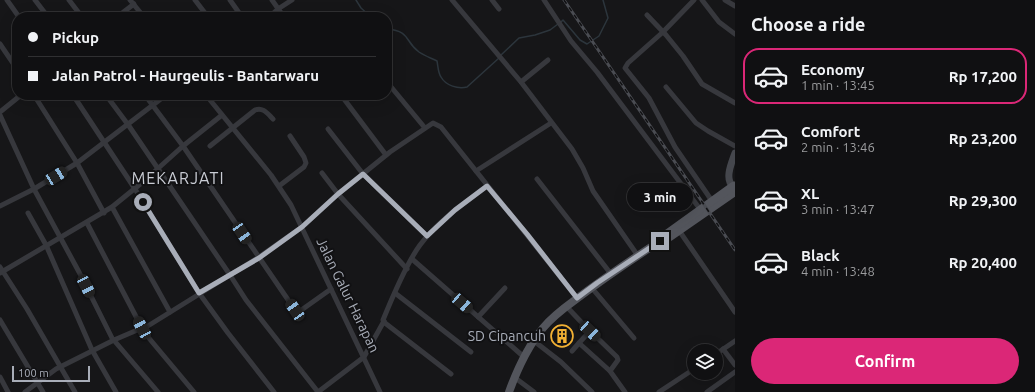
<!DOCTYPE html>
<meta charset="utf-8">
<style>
:root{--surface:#101012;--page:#1e1e20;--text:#f1f3f6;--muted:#9c9d9f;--line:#303032;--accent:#db2777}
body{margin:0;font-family:Ubuntu,sans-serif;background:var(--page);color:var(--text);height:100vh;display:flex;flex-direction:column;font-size:15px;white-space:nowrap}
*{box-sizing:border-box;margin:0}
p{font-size:13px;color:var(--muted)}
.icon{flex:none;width:22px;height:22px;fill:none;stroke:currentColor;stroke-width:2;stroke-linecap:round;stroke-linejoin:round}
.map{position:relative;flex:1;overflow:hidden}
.drawer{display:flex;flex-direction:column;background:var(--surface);width:300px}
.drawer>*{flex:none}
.guide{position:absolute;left:12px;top:12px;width:380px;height:88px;border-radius:16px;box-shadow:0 4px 16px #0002,0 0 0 1px var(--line);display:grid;align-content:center;height:88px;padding:0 16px;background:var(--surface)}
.buttons{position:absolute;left:687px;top:344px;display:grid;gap:8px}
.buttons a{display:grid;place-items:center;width:36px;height:36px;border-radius:50%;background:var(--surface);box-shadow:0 4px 16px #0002,0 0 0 1px var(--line);font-size:20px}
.scale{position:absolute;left:12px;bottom:10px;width:78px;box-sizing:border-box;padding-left:4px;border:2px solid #a8adb8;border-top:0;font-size:11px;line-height:14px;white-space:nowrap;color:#a8adb8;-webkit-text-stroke:3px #111113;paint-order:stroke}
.end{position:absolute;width:18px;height:18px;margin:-9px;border:5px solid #a8adb8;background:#111;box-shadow:0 0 0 2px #111}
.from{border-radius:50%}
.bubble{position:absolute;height:28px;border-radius:14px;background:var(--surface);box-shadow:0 4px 16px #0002,0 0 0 1px var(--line);font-size:13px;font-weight:700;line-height:28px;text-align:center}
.car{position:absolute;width:12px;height:24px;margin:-12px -6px;border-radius:5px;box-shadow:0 0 3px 1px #0007;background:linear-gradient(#222 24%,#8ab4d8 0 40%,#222 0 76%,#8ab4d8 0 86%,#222 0)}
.guide b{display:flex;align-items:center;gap:14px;height:38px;font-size:15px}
.guide b+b{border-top:1px solid var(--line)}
.guide i{width:10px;height:10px;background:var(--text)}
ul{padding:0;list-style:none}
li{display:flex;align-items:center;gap:12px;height:56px;margin:0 8px 6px;padding:0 8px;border:2px solid transparent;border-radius:16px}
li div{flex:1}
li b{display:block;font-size:15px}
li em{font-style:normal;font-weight:700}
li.active{border-color:var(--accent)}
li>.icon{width:36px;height:36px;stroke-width:1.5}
h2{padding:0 16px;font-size:18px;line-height:48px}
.cta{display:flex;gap:8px;margin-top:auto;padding:8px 16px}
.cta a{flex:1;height:46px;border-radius:24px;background:var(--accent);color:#fff;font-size:16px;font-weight:700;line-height:46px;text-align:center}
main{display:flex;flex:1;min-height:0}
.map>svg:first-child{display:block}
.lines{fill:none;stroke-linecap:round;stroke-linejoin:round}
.stream{stroke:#2c353c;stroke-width:1.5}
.street{stroke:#37383d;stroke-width:5}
.secondary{stroke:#45474d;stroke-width:7}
.primary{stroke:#53555c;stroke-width:8}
.rail-casing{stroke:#4a4c52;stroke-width:3}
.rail{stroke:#111113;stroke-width:1.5;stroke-dasharray:4.5;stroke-linecap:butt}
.route{stroke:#a8adb8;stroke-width:5}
.labels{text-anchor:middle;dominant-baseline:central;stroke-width:4;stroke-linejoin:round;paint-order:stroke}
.street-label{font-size:14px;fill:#a8adb8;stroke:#111113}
.poi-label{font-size:14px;fill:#a8adb8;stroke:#111113;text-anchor:end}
.quarter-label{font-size:16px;letter-spacing:1px;fill:#c9ccd4;stroke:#111113}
</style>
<main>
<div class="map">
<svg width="735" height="392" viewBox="0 0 735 392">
<rect width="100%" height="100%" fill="#161618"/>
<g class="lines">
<g class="stream">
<polyline points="356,0 361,8 371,17"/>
<polyline points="561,22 563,20 580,40 587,44 599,36 608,18 603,0"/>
<path d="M387,29C411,31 404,41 419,52C425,56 431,58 437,61C438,66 438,73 441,77C446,86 458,89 467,87L499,58"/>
<polyline points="501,55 519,38 535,35 550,30 558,24"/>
</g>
<g class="street">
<polyline points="7,0 19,17"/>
<polyline points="35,0 48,17"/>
<polyline points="69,0 82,17"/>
<polyline points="130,0 144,17"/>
<polyline points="195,0 208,17"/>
<polyline points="230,0 242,17"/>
<polyline points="272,0 284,17"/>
<polyline points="452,0 521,82 572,149 583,168 593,191 638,256"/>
<polyline points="492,0 499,9"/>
<polyline points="544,0 571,41 597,72 700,209"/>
<polyline points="694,0 663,32 628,63 625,68 649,98 675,147 712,201"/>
<polyline points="702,0 719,22 735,34"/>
<polyline points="725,0 735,6"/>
<polyline points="647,15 666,35 683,56 702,84 735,103"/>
<polyline points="117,17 134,4"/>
<polyline points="269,17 278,9 292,0"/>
<polyline points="0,44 17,69"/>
<polyline points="387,82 425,128"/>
<polyline points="521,82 548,60"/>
<polyline points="666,87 696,123 708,131 735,146"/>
<polyline points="34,95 77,163 104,213"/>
<polyline points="73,95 135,189 199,293 228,333 274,392"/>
<polyline points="106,95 129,126 230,275 246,300 318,392"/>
<polyline points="145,95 183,146 295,310 296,311 300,311 331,289"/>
<polyline points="206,95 271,175 291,205 380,392"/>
<polyline points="341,95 386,155"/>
<polyline points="0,112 21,95"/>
<polyline points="0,115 34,189 79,272 112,338 158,392"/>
<polyline points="328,129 363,174 427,236"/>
<path d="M210,146L255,110C263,107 267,113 273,119"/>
<polyline points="476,171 551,123"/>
<polyline points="322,173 338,194 407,269"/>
<polyline points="537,179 611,274"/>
<polyline points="279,186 304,167 306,163 304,157 290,136"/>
<polyline points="0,206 34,189 77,163 166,95"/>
<polyline points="112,207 170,312"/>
<polyline points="28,213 46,245 92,350 116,392"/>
<polyline points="87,223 142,328"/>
<polyline points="678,229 735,312"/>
<polyline points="412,259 524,357"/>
<polyline points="0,267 27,309 75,392"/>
<polyline points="0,273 112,207 144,181 183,146 222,115"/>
<polyline points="591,287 634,338"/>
<polyline points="395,293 471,352"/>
<polyline points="566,306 584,325 617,357 618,360 610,371 625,392"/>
<polyline points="478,317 505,288"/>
<polyline points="0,320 43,392"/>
<polyline points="143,329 148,337 194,392"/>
<polyline points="590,331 579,343 610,371"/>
<polyline points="534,341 561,362 592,392"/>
<polyline points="723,349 735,365"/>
<polyline points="572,351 579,343"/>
<polyline points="716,354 735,341"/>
<path d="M451,374L385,323L383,320C392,298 406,264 420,245C438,221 463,204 487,186"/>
<polyline points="0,377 8,392"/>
<polyline points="514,377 534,392"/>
<polyline points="25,392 56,369 114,340 142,328 143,329 259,257 302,227 338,194 390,152 433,123 441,127 577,298"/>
<polyline points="318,392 364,357 384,321"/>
<polyline points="659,392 694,369"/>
<polyline points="707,392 735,372"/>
</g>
<path class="secondary" d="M735,153C732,162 724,179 733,186L735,185"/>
<g class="primary">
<polyline points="670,237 735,192"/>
<path d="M509,392C517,370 528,346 543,328C552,317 564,308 575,300C603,279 631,260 660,241L665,235L733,186L735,189"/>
</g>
<g class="rail-casing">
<polyline id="rail" points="564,0 735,250"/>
</g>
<use href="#rail" class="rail"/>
</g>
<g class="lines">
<polyline class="route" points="143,202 199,293 259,258 302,227 338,194 363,174 427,236 455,210 487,186 527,234 577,298 597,283 660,241"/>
</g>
<defs>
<g id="building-ring" transform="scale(1.15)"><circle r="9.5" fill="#111113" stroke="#f2b134" stroke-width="1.5"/><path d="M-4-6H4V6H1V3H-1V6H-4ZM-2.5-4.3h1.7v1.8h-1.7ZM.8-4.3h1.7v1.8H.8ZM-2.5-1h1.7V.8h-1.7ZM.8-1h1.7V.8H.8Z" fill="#f2b134"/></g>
</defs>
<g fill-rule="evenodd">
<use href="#building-ring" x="562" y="336"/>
</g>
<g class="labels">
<g class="street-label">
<text transform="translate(348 295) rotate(64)">Jalan Galur Harapan</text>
</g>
<g class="poi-label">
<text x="546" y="336">SD Cipancuh</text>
</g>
<g class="quarter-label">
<text x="178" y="178">MEKARJATI</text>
</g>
</g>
</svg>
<div class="buttons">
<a><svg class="icon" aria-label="layers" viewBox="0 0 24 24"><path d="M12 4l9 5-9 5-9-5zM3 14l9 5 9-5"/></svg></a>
</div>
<div class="scale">100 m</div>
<i class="end from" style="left:143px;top:202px"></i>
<i class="end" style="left:660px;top:241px"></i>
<div class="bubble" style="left:627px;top:183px;width:66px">3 min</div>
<i class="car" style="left:56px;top:176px;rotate:58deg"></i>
<i class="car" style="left:242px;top:233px;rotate:146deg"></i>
<i class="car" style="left:86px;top:286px;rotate:153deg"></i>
<i class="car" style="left:462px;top:303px;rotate:131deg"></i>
<i class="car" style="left:295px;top:310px;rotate:326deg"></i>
<i class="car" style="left:142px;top:328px;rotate:332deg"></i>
<i class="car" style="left:590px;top:331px;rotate:133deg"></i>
<div class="guide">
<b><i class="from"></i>Pickup</b>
<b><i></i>Jalan Patrol - Haurgeulis - Bantarwaru</b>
</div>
</div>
<section class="drawer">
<h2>Choose a ride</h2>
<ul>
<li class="active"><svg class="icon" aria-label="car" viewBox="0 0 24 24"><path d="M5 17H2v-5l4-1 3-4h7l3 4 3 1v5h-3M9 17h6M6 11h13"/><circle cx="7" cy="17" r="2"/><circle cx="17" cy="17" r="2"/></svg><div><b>Economy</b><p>1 min · 13:45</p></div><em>Rp 17,200</em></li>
<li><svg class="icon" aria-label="car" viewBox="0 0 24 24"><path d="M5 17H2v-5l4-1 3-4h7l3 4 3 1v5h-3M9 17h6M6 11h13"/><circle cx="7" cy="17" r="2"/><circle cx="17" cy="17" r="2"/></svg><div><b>Comfort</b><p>2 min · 13:46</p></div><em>Rp 23,200</em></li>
<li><svg class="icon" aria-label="car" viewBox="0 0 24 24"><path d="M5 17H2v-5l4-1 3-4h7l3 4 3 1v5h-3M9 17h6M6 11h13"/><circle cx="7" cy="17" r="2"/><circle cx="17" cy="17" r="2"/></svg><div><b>XL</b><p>3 min · 13:47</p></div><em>Rp 29,300</em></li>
<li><svg class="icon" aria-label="car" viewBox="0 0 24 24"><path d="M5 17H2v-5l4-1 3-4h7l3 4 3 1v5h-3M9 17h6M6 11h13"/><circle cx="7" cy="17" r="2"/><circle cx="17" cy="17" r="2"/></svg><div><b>Black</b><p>4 min · 13:48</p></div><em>Rp 20,400</em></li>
</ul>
<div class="cta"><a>Confirm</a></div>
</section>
</main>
